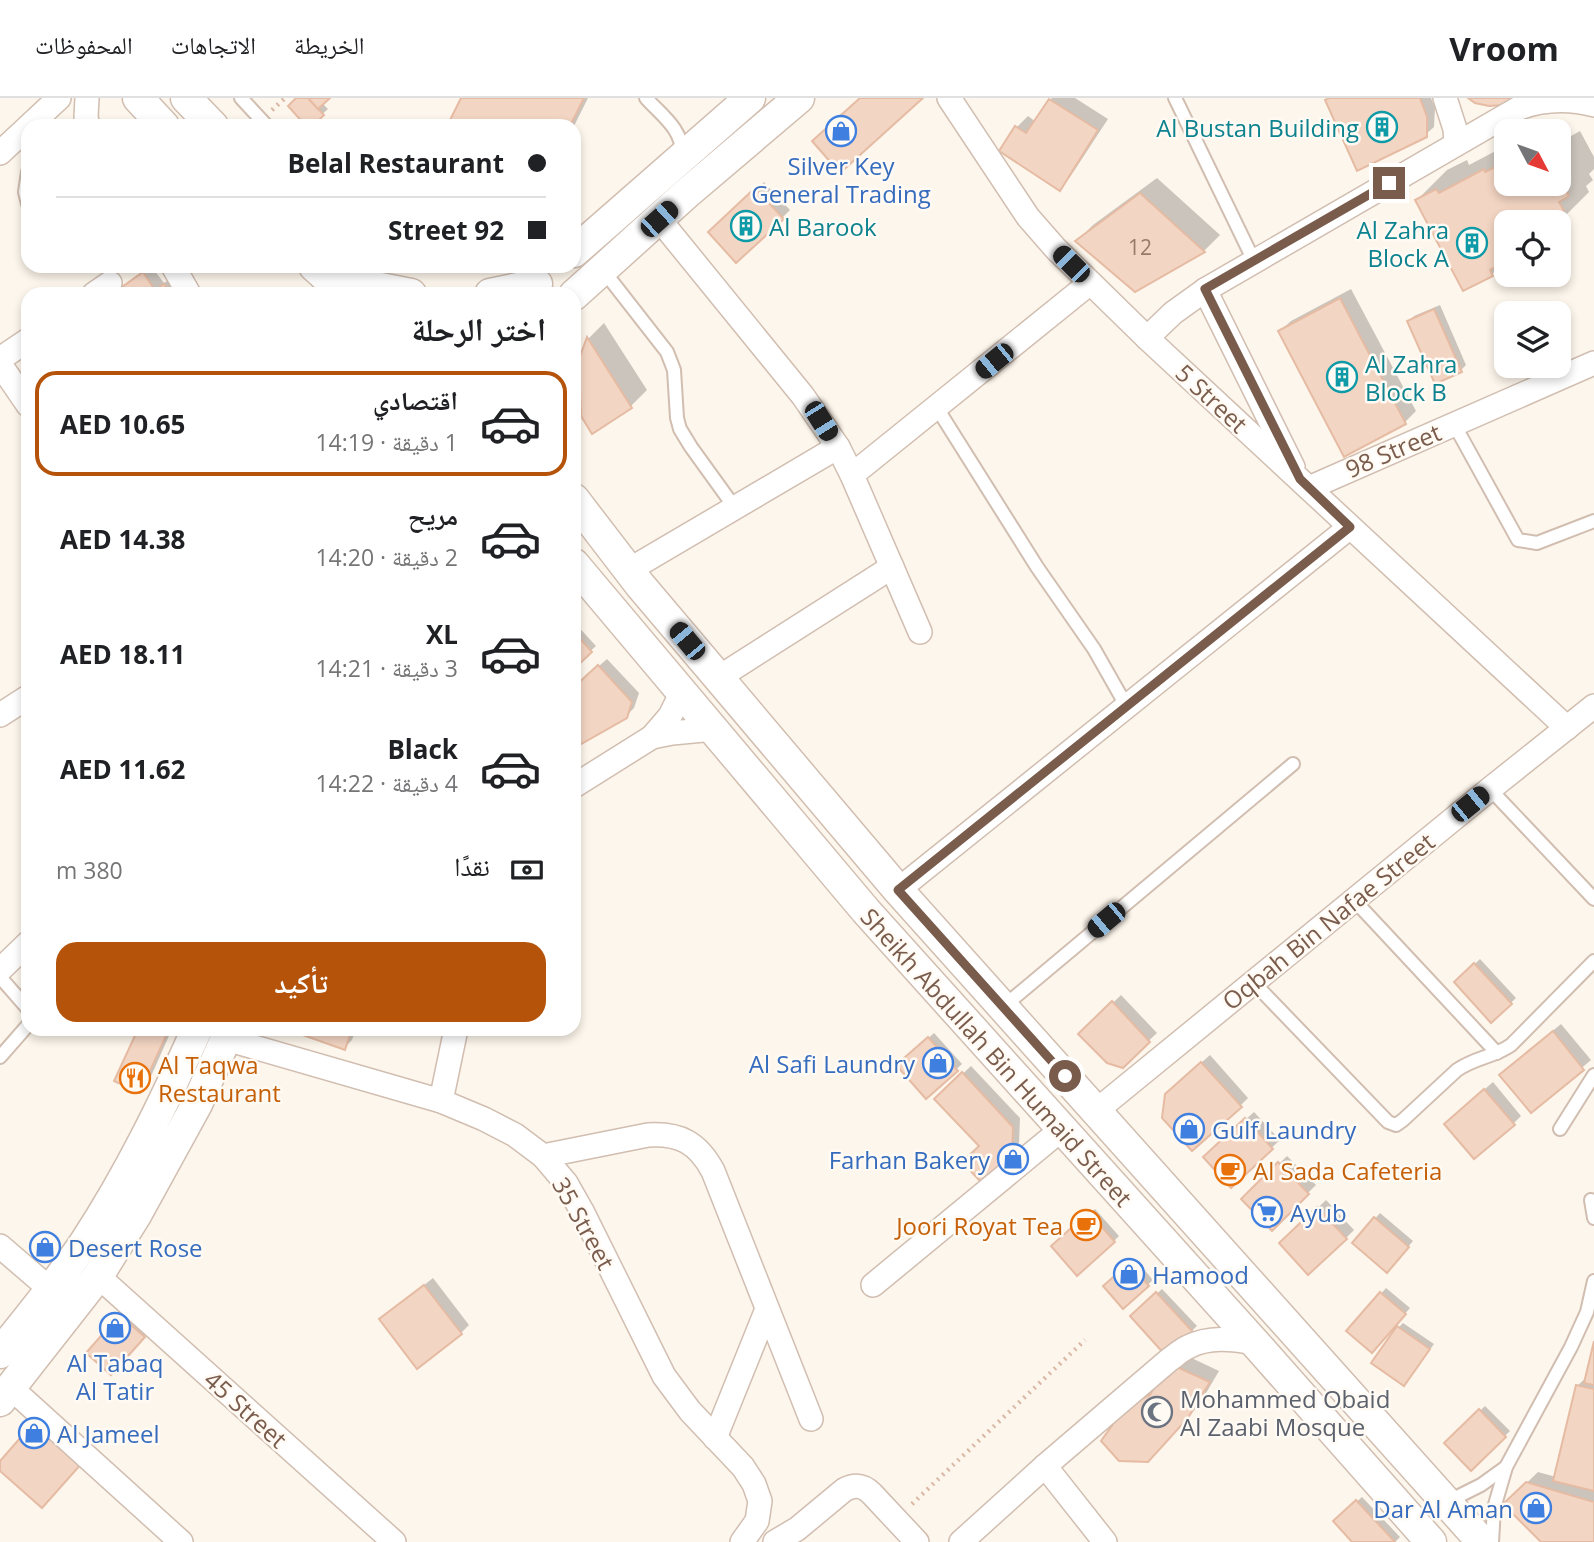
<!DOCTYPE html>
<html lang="ar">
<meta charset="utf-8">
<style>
:root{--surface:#fff;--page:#f2f2f2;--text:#202124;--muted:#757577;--line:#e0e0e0;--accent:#b45309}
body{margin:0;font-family:"Open Sans","Noto Naskh Arabic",sans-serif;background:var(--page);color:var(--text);direction:rtl;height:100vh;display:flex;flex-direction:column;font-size:26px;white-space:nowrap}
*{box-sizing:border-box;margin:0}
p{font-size:23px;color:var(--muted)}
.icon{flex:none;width:38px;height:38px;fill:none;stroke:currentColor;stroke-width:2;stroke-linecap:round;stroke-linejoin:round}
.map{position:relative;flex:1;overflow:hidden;direction:ltr}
.sheet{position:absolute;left:21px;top:189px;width:560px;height:749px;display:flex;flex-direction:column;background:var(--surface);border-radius:21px;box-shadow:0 4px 10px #0003;direction:rtl}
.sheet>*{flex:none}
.banner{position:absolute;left:21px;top:21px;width:560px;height:154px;border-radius:21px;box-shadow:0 4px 10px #0003;direction:rtl;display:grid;align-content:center;height:154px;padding:0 35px;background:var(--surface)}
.needle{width:46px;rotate:131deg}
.controls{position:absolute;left:1494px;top:21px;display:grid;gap:14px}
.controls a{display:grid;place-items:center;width:77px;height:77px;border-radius:14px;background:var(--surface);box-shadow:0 4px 10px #0003;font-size:35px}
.end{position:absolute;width:32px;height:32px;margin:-16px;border:9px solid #7a5c4d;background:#fff;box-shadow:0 0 0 4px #fff}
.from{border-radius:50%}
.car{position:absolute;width:21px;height:42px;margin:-21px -10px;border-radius:9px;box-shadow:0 0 5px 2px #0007;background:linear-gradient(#222 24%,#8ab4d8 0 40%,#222 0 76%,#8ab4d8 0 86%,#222 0)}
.banner b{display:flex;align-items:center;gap:24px;height:66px;font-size:26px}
.banner b+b{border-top:2px solid var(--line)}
.banner i{width:18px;height:18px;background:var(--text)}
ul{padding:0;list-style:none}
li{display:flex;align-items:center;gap:21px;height:105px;margin:0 14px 10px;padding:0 21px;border:4px solid transparent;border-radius:21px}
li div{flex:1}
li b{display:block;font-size:26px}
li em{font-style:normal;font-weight:700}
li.on{border-color:var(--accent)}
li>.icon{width:63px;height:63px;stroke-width:1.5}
h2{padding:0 35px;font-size:32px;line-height:84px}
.pay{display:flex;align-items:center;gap:18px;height:77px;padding:0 35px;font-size:26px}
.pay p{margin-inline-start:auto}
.primary-button{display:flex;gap:14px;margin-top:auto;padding:14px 35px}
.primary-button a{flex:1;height:80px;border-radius:21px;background:var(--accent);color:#fff;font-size:28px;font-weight:700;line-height:80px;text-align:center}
header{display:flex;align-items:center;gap:42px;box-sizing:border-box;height:98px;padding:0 35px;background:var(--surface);border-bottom:2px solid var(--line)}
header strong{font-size:33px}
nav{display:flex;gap:38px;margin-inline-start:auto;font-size:24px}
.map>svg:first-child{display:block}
.shadow{fill:#0003}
.building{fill:#f3d5c3;stroke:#e6bba3;stroke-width:2}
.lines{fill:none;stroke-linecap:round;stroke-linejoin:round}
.service-casing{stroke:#d1beb0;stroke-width:16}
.minor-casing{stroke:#d1beb0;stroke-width:26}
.tertiary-casing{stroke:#d1beb0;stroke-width:33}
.path{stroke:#d9b8a5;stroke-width:4.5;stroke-dasharray:2 5;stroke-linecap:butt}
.service{stroke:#fff;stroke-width:12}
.minor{stroke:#fff;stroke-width:23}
.tertiary{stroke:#fff;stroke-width:30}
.route{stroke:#7a5c4d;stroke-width:9}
.labels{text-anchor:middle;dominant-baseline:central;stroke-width:5;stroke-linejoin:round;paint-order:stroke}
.number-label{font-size:21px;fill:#987a6a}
.culture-label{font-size:24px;fill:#0d838f;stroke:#fffaf3;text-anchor:end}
.shop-label{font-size:24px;fill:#366cbe;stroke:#fffaf3;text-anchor:start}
.street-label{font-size:24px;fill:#7a5c4d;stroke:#fffaf3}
.food-label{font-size:24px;fill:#c56008;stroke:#fffaf3;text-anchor:start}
.worship-label{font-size:24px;fill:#5b616d;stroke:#fffaf3;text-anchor:start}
</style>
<header>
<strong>Vroom</strong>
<nav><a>الخريطة</a><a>الاتجاهات</a><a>المحفوظات</a></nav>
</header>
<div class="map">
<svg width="1594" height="1444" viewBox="0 0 1594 1444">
<rect width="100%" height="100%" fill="#fdf6ec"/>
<g class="shadow">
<polygon points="298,0 327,0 322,5 328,11 309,28"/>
<polygon points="463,0 588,0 574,28 448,28"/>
<polygon points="1052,0 1075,0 1108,21 1070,79 1059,90 1017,29 1028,18 1036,24"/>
<polygon points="1329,0 1431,0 1435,10 1434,29 1425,37 1327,2"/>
<polygon points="1555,25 1559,32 1566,28 1571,38 1580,33 1594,59 1594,71 1589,76 1593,82 1586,88 1589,94 1559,124 1507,124 1507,161 1492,176 1417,102 1447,72 1467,62 1469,67 1507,47 1507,86 1559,86 1559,33 1539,33"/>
<polygon points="1157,80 1220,137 1204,153 1135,192 1077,143 1093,127"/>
<polygon points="764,84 790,112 782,120 710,134"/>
<polygon points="151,168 164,185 172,180 183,196 129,196 124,189 132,181"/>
<polygon points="1351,191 1416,313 1405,324 1280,233 1291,223"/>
<polygon points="1440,207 1466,267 1461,272 1409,223 1414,218"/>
<polygon points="604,225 647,292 631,308 592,333 581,262 589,240"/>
<polygon points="574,524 596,548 574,568"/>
<polygon points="607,561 639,595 634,610 626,618 574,648 574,590"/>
<polygon points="1480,861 1516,900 1492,923 1456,884"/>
<polygon points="1121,897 1157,935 1122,968 1081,936"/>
<polygon points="1561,926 1591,962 1531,1013 1509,969"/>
<polygon points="140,931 172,931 148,985 140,993"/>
<polygon points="289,931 356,931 352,942 344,950"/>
<polygon points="934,935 962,966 927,998 899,967"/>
<polygon points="1210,957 1248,1000 1240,1008 1175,988"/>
<polygon points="971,968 1020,1020 1019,1046 982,1082 982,1048 936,1001"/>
<polygon points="1493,984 1521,1018 1514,1025 1454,1018"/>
<polygon points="1254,1014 1280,1042 1231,1087 1213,1051"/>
<polygon points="1287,1058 1316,1087 1272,1130 1244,1101"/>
<polygon points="1326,1102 1354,1132 1346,1140 1281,1145"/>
<polygon points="1095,1111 1119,1138 1114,1143 1058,1143"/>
<polygon points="1380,1115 1413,1143 1392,1168 1354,1145"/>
<polygon points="47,1136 58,1146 46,1159 35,1150"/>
<polygon points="1135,1161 1153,1182 1123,1209 1110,1183"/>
<polygon points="433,1180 469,1227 461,1235 382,1221"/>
<polygon points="1386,1190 1410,1210 1377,1248 1349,1233"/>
<polygon points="1162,1191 1197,1228 1167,1256 1133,1218"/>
<polygon points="131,1218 149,1233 116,1270 115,1224 120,1219"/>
<polygon points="1403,1225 1434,1246 1404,1286 1398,1230"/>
<polygon points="1594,1251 1594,1444 1544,1444 1505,1406 1538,1374 1556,1379 1577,1288 1588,1278"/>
<polygon points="1181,1255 1219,1273 1199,1307 1159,1351 1139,1297 1156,1289"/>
<polygon points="1485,1308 1510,1333 1471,1370 1447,1345"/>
<polygon points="1362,1399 1400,1439 1395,1444 1354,1444 1335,1423"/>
</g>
<g class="building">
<polygon points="296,0 308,0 324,17 313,28 306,28 288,8"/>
<polygon points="308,0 330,0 318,11"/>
<polygon points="461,0 584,0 570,28 447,28"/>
<polygon points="860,0 923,0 840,75 812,43"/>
<polygon points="1329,0 1420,0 1427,19 1427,39 1357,73 1325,2"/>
<polygon points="1468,0 1518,0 1503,7 1489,8 1475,5"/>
<polygon points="1049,1 1098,32 1060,93 999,53 1015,28 1026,35"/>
<polygon points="1507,63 1507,86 1559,86 1559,79 1569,98 1559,104 1564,113 1556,117 1560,125 1559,126 1559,124 1507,124 1507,163 1490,172 1493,178 1463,193 1415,102 1436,91 1439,95 1484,71 1485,74"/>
<polygon points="755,90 784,121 736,165 708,134"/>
<polygon points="1140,95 1205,154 1135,194 1075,143"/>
<polygon points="502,168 526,168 521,177"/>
<polygon points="143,174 155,192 164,186 170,196 127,196 122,189"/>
<polygon points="1340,200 1406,326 1344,359 1278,233"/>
<polygon points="1434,211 1462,274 1435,286 1407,223"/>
<polygon points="587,239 632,310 592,336 581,318 579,261"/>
<polygon points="574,534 592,554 574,571"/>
<polygon points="598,567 632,604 627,620 574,650 574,589"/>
<polygon points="1474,865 1512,906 1491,925 1454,884"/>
<polygon points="1112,903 1150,944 1123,970 1107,965 1078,936"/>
<polygon points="138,931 169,931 140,995 114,983"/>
<polygon points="286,931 352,931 345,952"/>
<polygon points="1553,933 1584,972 1531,1015 1499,977"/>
<polygon points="928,939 958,973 926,1001 896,967"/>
<polygon points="1201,964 1242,1009 1192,1053 1162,1020 1165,996"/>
<polygon points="962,974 1013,1029 1012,1056 982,1085 962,1064 979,1048 934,1001"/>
<polygon points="1484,991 1515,1027 1474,1061 1444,1026"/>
<polygon points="1245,1020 1273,1051 1231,1090 1203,1059"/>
<polygon points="1278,1064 1309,1096 1272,1133 1241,1101"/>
<polygon points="1317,1109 1347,1141 1308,1177 1279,1145"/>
<polygon points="1089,1114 1115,1144 1077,1178 1051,1148"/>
<polygon points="1374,1119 1409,1149 1387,1175 1352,1145"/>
<polygon points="44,1136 58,1149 46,1162 32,1150"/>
<polygon points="1129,1165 1149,1188 1123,1211 1103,1188"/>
<polygon points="424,1187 462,1236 417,1271 379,1221"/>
<polygon points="1156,1194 1193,1234 1167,1259 1130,1218"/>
<polygon points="1380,1194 1406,1216 1372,1255 1346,1233"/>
<polygon points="125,1222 145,1239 111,1277 86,1255 114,1223"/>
<polygon points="1397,1228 1430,1251 1404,1288 1371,1265"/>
<polygon points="1594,1243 1594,1287 1584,1285"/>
<polygon points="1168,1265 1210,1284 1188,1320 1148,1364 1119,1363 1101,1343 1126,1308 1150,1297"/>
<polygon points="1576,1287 1594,1291 1594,1393 1553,1383"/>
<polygon points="1479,1311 1506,1339 1471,1373 1444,1345"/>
<polygon points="35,1323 82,1365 42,1410 0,1373 0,1363"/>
<polygon points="1526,1384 1594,1404 1594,1444 1541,1444 1503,1406"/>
<polygon points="1356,1402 1395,1444 1352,1444 1333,1423"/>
</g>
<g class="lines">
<g class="service-casing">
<g id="service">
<polyline points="241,0 267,28"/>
<path d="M646,0C661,17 683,31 682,57"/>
<polyline points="1175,0 1254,163"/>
<polyline points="28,74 25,94 28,106"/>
<polyline points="603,172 667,254 674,272 677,320 680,331 691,349 735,410"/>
<polyline points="937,310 1037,469 1094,551 1127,609"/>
<polyline points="1454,326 1518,442 1537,445 1594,423"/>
<polyline points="1490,691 1594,801"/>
<polyline points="1354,802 1497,955"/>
<polyline points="0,879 28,911"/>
<path d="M1253,884L1388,1024L1396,1027L1403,1022L1457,972C1476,959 1494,959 1511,947L1594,863"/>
<polyline points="1003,909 1293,666"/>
<polyline points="0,959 28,927"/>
<polyline points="1560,1031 1594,977"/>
<polyline points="1591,1102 1594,1120"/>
<polyline points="1447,1404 1481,1387 1506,1369"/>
<polyline points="1492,1444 1494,1410 1506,1369 1571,1249 1587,1214 1594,1183"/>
</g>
</g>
<g class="minor-casing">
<g id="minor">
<polyline points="87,0 86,19 88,28"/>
<polyline points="949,0 1028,119 1056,151 1147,240 1567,630"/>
<polyline points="1445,0 1455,31 1456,46"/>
<polyline points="29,28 59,0"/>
<polyline points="0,55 28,29"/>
<polyline points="659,121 803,298 838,349 852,377 920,534"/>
<polyline points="173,168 189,196"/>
<polyline points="1205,192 1293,369"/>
<polyline points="94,196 110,185"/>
<path d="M1147,240L1173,215L1205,192L1519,10C1544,1 1568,0 1594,7"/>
<polyline points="0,261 28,242"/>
<polyline points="0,266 28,307"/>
<polyline points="852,377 1090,185"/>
<polyline points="1309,390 1594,265"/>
<polyline points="629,472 838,349"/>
<polyline points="718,580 892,469"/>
<polyline points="0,617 28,599"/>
<polyline points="652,639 672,635 714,631"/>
<polyline points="574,688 652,639 670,618 682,594"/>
<polyline points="898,792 1350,429"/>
<polyline points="0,872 28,845"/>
<polyline points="226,941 441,1003 484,1021 515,1037 543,1058 566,1085 583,1115 664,1278 690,1313 743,1369 754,1386 760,1403 757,1423 742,1444"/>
<polyline points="441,1003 456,931"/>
<polyline points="1096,1013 1490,691 1594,608"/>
<path d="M543,1058L648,1037C680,1035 698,1045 713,1073L811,1321"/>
<polyline points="0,1148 51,1192"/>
<polyline points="98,1178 394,1444"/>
<polyline points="873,1187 1062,1031"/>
<polyline points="11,1290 181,1444"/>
<polyline points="715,1340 767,1211"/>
<polyline points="1045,1368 1105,1444"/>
<path d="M775,1444L797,1431L844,1392C855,1386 863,1387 872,1396L917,1444"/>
<path d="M961,1444L1045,1368L1169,1262C1175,1258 1181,1252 1188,1249C1209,1238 1232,1241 1255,1245"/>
</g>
</g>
<g class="tertiary-casing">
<g id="tertiary">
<polyline points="138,0 164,28"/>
<polyline points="186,0 213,28"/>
<polyline points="574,154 750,0"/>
<polyline points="314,168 345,196"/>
<polyline points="350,168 378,196"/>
<polyline points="370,188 411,196"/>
<polyline points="490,196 537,186"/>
<polyline points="574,197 686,96 799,0"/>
<polyline points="574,401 640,487 898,792 1482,1444"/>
<polyline points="574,466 866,813 1255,1245 1431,1444"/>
<path d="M0,1255C29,1219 59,1183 85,1144C129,1077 164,1005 197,931"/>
<polyline points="0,1303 98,1178 136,1117 197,1006 230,931"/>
</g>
</g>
<g class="path">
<polyline points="272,12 285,0"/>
<polyline points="912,1406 1085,1242"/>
</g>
<use href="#service" class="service"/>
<use href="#minor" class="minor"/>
<use href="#tertiary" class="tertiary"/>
</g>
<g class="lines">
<polyline class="route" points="1065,978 898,792 1350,429 1300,381 1205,191 1389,85"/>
</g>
<defs>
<g id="building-ring" transform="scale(1.575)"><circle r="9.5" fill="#fffaf3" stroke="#0f9aa8" stroke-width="1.5"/><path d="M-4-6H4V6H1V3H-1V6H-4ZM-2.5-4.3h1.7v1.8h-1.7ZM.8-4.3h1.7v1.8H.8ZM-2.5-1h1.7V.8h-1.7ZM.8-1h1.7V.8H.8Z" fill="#0f9aa8"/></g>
<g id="shop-ring" transform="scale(1.575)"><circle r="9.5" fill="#fffaf3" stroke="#3f7fe0" stroke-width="1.5"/><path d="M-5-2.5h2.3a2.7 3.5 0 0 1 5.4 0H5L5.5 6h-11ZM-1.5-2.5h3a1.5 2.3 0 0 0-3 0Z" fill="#3f7fe0"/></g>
<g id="restaurant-ring" transform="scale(1.575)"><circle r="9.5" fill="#fffaf3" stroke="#e8710a" stroke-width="1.5"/><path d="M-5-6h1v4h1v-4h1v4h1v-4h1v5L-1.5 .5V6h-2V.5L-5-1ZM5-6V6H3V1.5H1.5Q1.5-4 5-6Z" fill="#e8710a"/></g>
<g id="cafe-ring" transform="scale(1.575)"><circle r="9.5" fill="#fffaf3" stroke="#e8710a" stroke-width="1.5"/><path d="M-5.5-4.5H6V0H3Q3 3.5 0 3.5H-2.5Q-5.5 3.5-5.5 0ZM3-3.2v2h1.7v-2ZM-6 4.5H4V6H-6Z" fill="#e8710a"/></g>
<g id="supermarket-ring" transform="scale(1.575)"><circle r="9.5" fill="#fffaf3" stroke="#3f7fe0" stroke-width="1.5"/><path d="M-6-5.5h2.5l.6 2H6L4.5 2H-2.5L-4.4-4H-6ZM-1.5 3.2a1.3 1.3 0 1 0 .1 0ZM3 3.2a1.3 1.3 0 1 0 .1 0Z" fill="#3f7fe0"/></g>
<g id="mosque-ring" transform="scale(1.575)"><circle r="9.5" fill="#fffaf3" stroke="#6b7280" stroke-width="1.5"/><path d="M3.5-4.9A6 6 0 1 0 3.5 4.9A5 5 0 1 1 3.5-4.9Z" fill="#6b7280"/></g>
</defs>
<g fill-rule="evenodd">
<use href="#building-ring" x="1382" y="29"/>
<use href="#shop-ring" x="841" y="33"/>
<use href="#building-ring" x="746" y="128"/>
<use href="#building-ring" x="1472" y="145"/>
<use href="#building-ring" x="1342" y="279"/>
<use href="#shop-ring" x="938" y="965"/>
<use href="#restaurant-ring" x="135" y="980"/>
<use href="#shop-ring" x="1189" y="1031"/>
<use href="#shop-ring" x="1013" y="1061"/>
<use href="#cafe-ring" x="1230" y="1072"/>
<use href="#supermarket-ring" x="1267" y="1114"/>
<use href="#cafe-ring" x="1086" y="1127"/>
<use href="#shop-ring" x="45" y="1149"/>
<use href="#shop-ring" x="1129" y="1176"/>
<use href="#shop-ring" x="115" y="1230"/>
<use href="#mosque-ring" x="1157" y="1314"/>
<use href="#shop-ring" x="34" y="1335"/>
<use href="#shop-ring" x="1536" y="1410"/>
</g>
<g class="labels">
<g class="number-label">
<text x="1140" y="149">12</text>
</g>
<g class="culture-label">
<text x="1359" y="29">Al Bustan Building</text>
<text x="769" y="128" text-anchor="start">Al Barook</text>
<text x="1449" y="131">Al Zahra<tspan x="1449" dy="28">Block A</tspan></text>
<text x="1365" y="265" text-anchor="start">Al Zahra<tspan x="1365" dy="28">Block B</tspan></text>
</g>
<g class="shop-label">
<text x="841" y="67" text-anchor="middle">Silver Key<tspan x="841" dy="28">General Trading</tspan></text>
<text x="915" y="965" text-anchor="end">Al Safi Laundry</text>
<text x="1212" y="1031">Gulf Laundry</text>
<text x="990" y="1061" text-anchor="end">Farhan Bakery</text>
<text x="1290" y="1114">Ayub</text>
<text x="68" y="1149">Desert Rose</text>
<text x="1152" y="1176">Hamood</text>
<text x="115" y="1264" text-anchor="middle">Al Tabaq<tspan x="115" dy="28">Al Tatir</tspan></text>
<text x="57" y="1335">Al Jameel</text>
<text x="1513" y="1410" text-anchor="end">Dar Al Aman</text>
</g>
<g class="street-label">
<text transform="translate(1212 300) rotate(43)">5 Street</text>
<text transform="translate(1393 352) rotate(-23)">98 Street</text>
<text transform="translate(1328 823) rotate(-39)">Oqbah Bin Nafae Street</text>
<text transform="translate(997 959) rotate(48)">Sheikh Abdullah Bin Humaid Street</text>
<text transform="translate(584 1125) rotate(61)">35 Street</text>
<text transform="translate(246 1311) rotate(42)">45 Street</text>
</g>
<g class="food-label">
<text x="158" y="966">Al Taqwa<tspan x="158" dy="28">Restaurant</tspan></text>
<text x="1253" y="1072">Al Sada Cafeteria</text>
<text x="1063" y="1127" text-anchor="end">Joori Royat Tea</text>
</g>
<g class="worship-label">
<text x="1180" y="1300">Mohammed Obaid<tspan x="1180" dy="28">Al Zaabi Mosque</tspan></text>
</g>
</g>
</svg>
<div class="controls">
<a><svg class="needle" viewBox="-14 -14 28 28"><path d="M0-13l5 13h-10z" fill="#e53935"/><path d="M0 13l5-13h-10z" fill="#757577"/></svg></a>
<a><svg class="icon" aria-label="locate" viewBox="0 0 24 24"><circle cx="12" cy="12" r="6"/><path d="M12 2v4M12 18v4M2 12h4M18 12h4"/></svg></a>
<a><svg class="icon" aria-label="layers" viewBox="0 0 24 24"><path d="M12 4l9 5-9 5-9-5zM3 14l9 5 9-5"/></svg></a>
</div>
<i class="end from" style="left:1065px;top:978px"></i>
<i class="end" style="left:1389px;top:85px"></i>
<i class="car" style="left:659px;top:121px;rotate:48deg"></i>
<i class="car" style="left:1071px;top:166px;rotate:315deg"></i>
<i class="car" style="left:994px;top:263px;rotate:231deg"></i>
<i class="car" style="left:821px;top:323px;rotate:148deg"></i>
<i class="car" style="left:687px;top:543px;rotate:320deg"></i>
<i class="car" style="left:1470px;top:706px;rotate:51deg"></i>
<i class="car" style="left:1106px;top:822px;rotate:230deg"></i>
<div class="banner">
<b><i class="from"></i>Belal Restaurant</b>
<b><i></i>92 Street</b>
</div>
<section class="sheet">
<h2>اختر الرحلة</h2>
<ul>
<li class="on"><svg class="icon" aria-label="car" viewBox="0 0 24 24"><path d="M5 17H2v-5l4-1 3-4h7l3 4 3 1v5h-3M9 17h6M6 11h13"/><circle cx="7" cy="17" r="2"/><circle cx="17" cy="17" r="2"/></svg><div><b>اقتصادي</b><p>1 دقيقة · 14:19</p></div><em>AED 10.65</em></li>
<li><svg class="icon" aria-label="car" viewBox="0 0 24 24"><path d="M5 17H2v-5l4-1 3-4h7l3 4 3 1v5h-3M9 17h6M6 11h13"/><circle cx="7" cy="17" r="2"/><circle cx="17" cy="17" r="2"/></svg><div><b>مريح</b><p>2 دقيقة · 14:20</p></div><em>AED 14.38</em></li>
<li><svg class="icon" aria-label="car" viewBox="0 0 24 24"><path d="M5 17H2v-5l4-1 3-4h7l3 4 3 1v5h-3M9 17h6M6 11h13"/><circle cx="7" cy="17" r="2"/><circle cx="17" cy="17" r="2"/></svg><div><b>XL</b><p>3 دقيقة · 14:21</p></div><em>AED 18.11</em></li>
<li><svg class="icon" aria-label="car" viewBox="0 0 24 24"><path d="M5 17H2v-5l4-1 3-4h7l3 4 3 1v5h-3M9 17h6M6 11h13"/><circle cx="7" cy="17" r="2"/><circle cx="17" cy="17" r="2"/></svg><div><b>Black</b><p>4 دقيقة · 14:22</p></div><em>AED 11.62</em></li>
</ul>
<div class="pay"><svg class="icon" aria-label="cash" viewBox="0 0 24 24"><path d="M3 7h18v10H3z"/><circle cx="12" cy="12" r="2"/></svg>نقدًا<p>380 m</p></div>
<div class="primary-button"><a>تأكيد</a></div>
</section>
</div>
